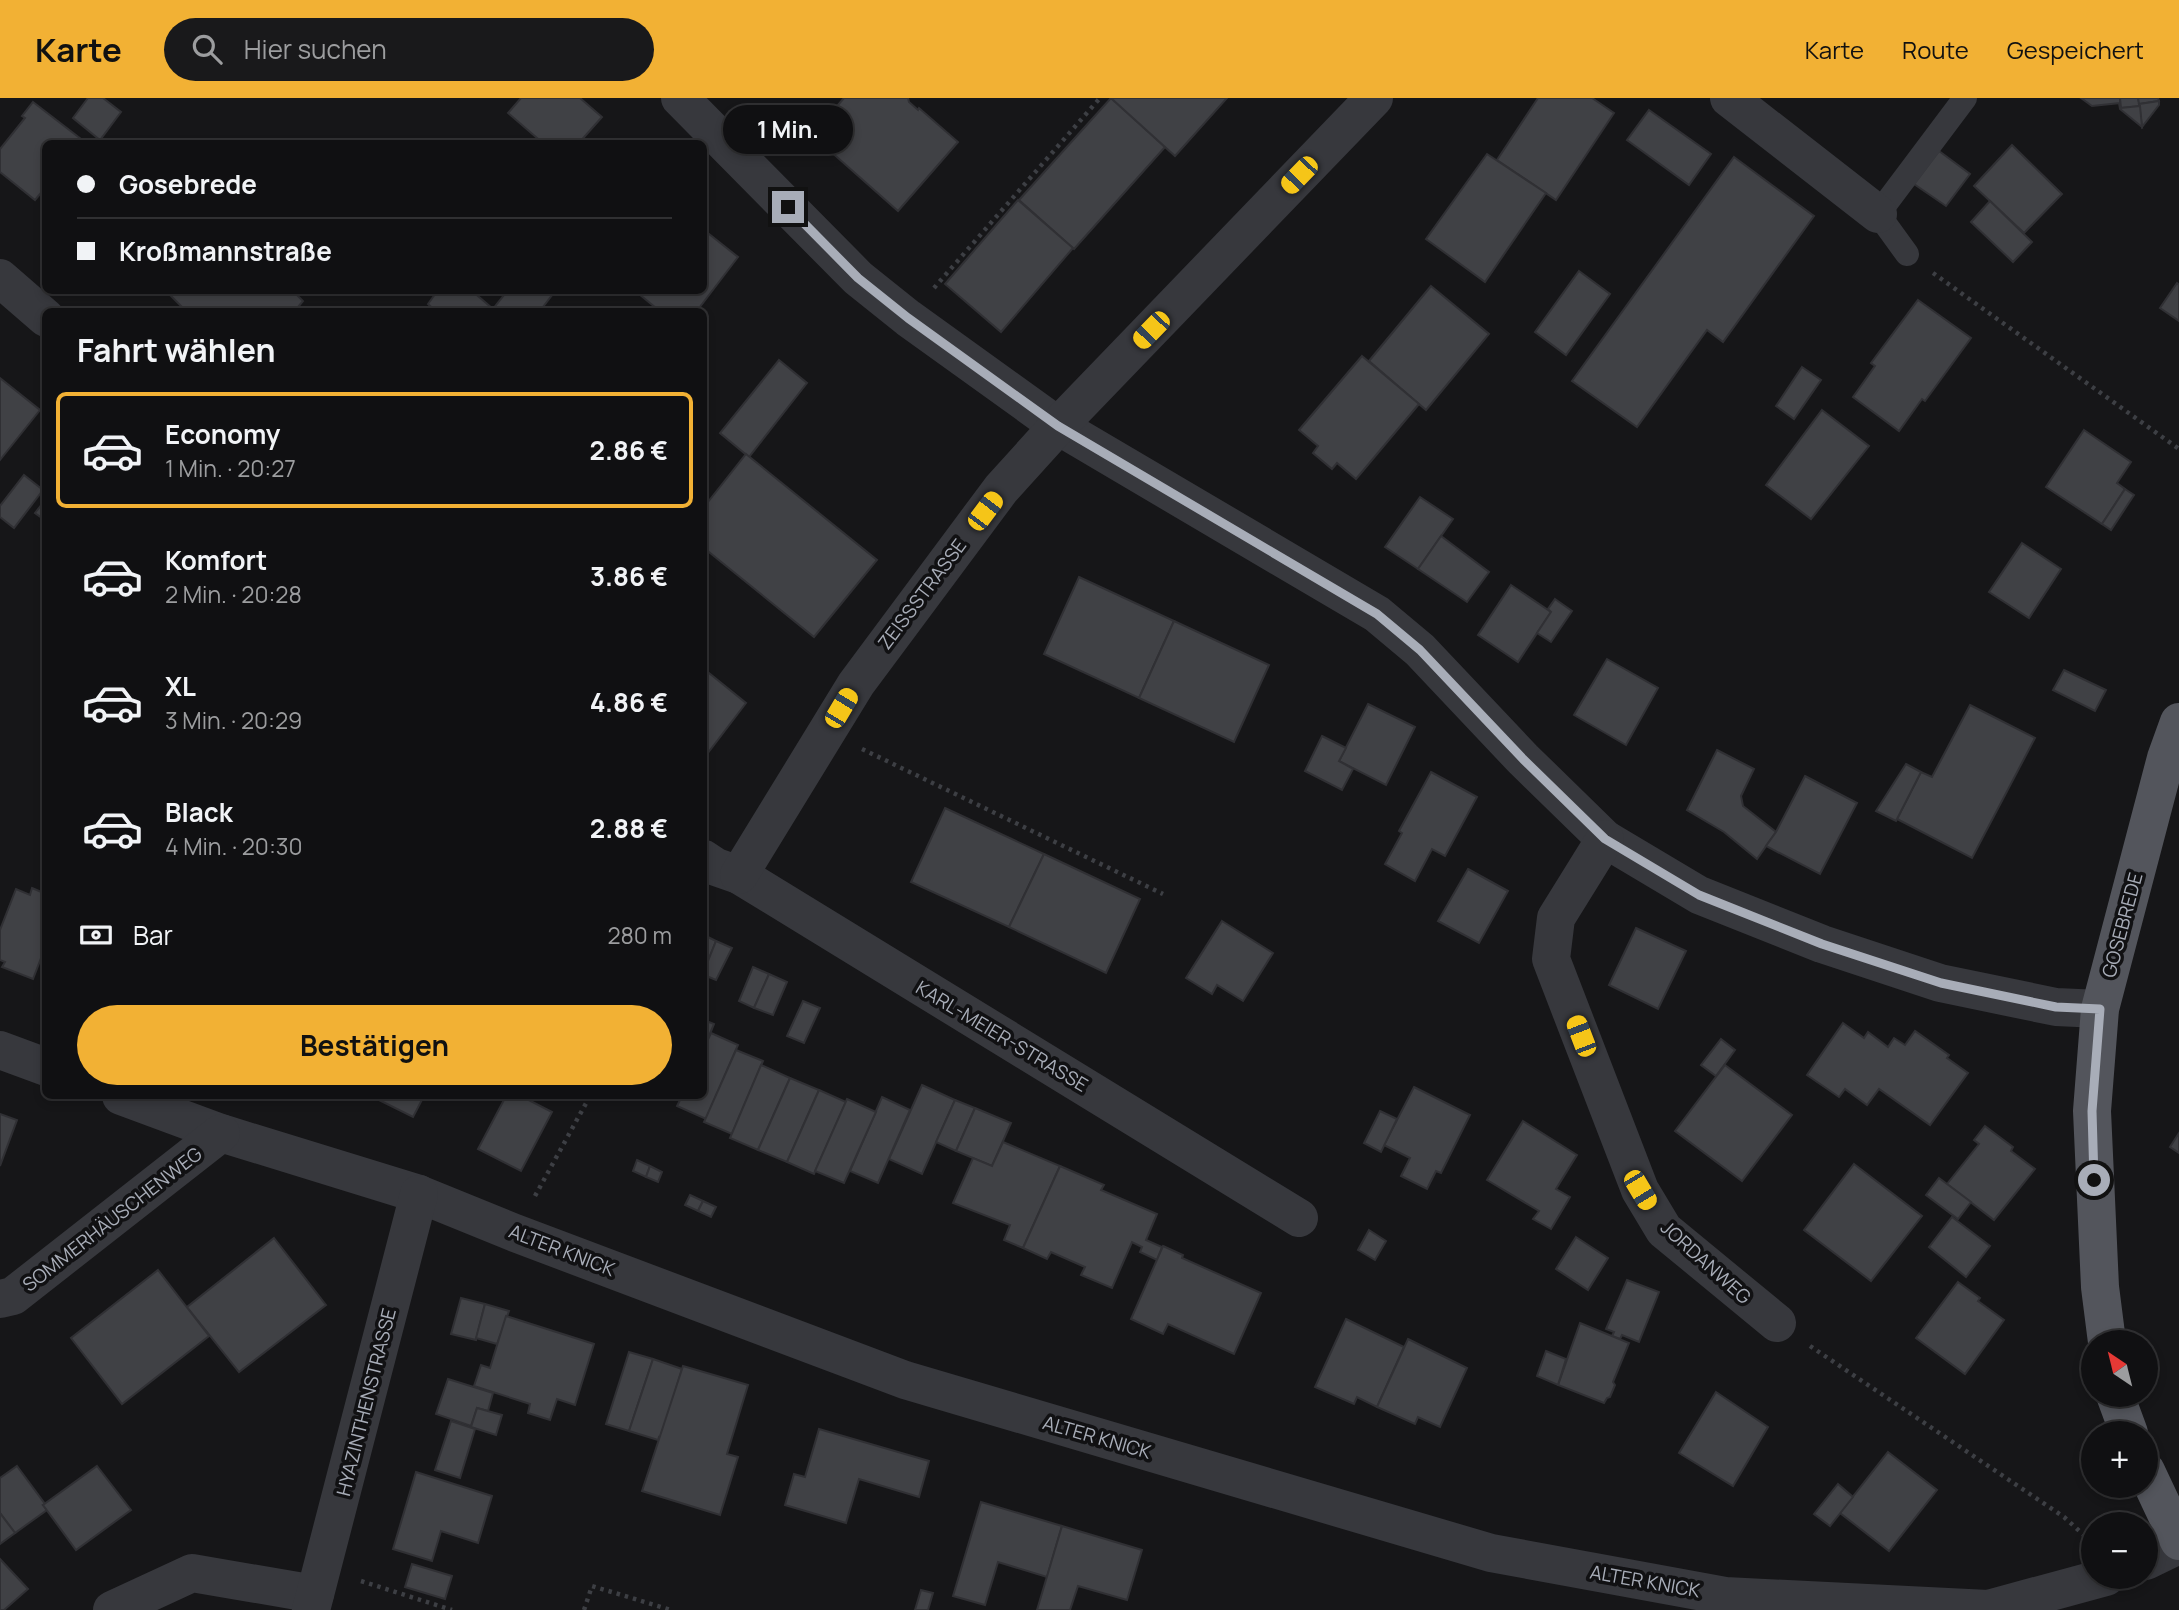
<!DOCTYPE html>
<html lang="de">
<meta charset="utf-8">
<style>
:root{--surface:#101012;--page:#19191b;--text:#f1f3f6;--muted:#9c9d9f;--line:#303032;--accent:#f2b134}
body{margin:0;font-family:Manrope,sans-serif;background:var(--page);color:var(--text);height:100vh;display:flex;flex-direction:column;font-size:26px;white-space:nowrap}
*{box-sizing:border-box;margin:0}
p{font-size:23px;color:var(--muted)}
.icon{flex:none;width:38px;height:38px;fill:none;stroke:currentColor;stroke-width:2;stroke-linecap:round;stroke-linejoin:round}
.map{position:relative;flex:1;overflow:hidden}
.sheet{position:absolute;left:42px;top:210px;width:665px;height:791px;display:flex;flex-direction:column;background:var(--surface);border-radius:10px;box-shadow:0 4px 10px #0003,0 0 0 2px var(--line)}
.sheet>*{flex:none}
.banner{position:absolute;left:42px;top:42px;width:665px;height:154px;border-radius:10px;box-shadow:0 4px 10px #0003,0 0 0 2px var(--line);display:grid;align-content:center;height:154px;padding:0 35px;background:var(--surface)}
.needle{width:46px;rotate:325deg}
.tools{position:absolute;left:2081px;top:1232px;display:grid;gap:14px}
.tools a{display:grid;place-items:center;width:77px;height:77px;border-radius:50%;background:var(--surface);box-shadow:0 4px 10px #0003,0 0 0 2px var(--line);font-size:35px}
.end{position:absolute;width:32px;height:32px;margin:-16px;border:9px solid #a8adb8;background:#111;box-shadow:0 0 0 4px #111}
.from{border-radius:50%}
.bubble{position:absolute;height:49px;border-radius:24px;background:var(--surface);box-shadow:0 4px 10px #0003,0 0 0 2px var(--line);font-size:23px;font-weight:700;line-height:49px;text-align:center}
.car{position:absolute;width:21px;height:42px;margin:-21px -10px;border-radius:9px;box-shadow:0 0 5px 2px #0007;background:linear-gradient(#f5c518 24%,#345 0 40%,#f5c518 0 76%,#345 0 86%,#f5c518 0)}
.banner b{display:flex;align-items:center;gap:24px;height:66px;font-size:26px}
.banner b+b{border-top:2px solid var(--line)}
.banner i{width:18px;height:18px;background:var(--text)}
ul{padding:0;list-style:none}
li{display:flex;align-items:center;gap:21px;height:116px;margin:0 14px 10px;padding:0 21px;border:4px solid transparent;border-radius:10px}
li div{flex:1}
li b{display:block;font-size:26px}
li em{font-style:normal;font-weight:700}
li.active{border-color:var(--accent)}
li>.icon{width:63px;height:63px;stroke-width:1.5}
h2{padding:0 35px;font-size:32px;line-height:84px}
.pay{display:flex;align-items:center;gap:18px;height:77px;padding:0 35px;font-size:26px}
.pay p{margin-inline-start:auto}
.action{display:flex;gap:14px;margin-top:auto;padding:14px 35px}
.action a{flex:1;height:80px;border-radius:42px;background:var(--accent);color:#111;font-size:28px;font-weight:700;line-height:80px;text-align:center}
header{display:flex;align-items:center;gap:42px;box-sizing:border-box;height:98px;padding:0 35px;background:var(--accent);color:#111}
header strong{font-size:33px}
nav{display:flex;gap:38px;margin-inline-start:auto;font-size:24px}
.search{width:490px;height:63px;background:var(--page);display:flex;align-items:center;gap:18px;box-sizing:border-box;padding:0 24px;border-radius:38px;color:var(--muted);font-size:26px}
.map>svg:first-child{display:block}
.building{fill:#404145;stroke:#303034;stroke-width:2}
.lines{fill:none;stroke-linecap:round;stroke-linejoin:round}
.path{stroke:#3d3f44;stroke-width:4.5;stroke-dasharray:3.5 5;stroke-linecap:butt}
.lane{stroke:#37383d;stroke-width:24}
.street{stroke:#37383d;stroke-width:38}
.primary{stroke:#53555c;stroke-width:38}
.route{stroke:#a8adb8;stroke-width:9}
.labels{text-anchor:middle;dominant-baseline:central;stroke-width:7;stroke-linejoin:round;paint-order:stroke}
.street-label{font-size:19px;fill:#a8adb8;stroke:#111113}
</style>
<header>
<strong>Karte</strong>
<div class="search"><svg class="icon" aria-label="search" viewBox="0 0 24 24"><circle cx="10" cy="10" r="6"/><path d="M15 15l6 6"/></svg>Hier suchen</div>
<nav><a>Karte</a><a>Route</a><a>Gespeichert</a></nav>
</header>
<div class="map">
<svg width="2179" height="1512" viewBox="0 0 2179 1512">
<rect width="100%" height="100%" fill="#161618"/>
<g class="building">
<polygon points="88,0 103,0 121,14 100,42 73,20"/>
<polygon points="521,0 580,0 602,19 578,46 544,46 508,15"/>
<polygon points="844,0 908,0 909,4 918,12 919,10 958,44 898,113 812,37"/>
<polygon points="1111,0 1165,49 1074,151 1019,102"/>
<polygon points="1113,0 1227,0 1175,58 1112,1"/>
<polygon points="1538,0 1592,0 1614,15 1556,102 1497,62"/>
<polygon points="2081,0 2120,0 2120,5 2092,8"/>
<polygon points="2120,0 2138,0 2140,8 2121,10"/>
<polygon points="2138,0 2158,0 2159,3 2139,6"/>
<polygon points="2159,3 2159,7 2142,29 2139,6"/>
<polygon points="33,4 81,41 78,46 46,46 46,89 35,102 0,74 0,51 25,20 22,18"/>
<polygon points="2119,5 2121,10 2140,8 2142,29 2120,11"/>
<polygon points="1649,12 1711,56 1689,87 1627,42"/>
<polygon points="2012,47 2062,96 2024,135 1974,88"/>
<polygon points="1939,53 1970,76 1946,108 1914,86"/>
<polygon points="1487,56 1546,95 1485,184 1426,141"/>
<polygon points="1734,59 1814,118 1723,244 1707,232 1637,329 1572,283"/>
<polygon points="1018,102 1073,150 1001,234 945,186"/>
<polygon points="1990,103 2032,144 2013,164 1971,124"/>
<polygon points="704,132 738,159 696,214 661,214 634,192 704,192"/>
<polygon points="1579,173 1610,196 1566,257 1535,234"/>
<polygon points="2177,185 2179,187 2179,223 2160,210"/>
<polygon points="1431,188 1489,236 1426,312 1369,263"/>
<polygon points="165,192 292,192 303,203 294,214 187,214"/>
<polygon points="438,192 471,192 493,211 491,214 437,214 428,206"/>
<polygon points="508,192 556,192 539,214 496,214 493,211"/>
<polygon points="1918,202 1971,240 1925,303 1922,301 1899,333 1853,299 1875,268 1871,265"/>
<polygon points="1362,258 1419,306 1356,381 1337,365 1332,371 1313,355 1318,348 1299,332"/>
<polygon points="779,262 807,285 749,359 720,335"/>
<polygon points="1802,269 1821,282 1794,321 1776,308"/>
<polygon points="0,280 40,312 0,362"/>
<polygon points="1822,312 1869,348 1811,421 1766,387"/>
<polygon points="2084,332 2131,364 2117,385 2125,391 2102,426 2046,389"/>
<polygon points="746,356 877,462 814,539 704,450 704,409"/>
<polygon points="24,377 43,392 14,430 0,419 0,408"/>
<polygon points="2125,391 2134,397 2111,432 2102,426"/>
<polygon points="1420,399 1453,421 1418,471 1385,449"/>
<polygon points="46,401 46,423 35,415"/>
<polygon points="1441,438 1489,474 1467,504 1418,471"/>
<polygon points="2022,445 2061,471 2029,520 1989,494"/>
<polygon points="1079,479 1174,523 1139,600 1044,556"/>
<polygon points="1511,487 1551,514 1518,564 1478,537"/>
<polygon points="1555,501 1572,513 1551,544 1537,535 1551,514 1548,511"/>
<polygon points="1174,523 1269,567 1234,644 1139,600"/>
<polygon points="1607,561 1658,590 1626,647 1574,617"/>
<polygon points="704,571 746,605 704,660"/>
<polygon points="2064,572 2106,592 2095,613 2053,592"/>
<polygon points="1368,606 1415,629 1386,687 1339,663"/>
<polygon points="1970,607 2035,640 1972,760 1897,721 1921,674 1932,679"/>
<polygon points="1322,638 1346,650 1339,663 1353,671 1342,692 1305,673"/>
<polygon points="1717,652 1754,671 1741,698 1743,708 1776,734 1757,761 1724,734 1687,712"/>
<polygon points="1906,666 1921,674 1896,723 1876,713"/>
<polygon points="1431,674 1477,699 1445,758 1432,751 1415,783 1385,766 1402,735 1399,733"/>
<polygon points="1805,678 1857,705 1820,776 1766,748 1776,734"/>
<polygon points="945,710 1044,756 1009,829 911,784"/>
<polygon points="1044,756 1140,801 1106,875 1009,829"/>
<polygon points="1468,771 1508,793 1479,845 1438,823"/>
<polygon points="32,790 46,796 46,847 33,881 2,869 5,864 0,862 0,832 16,791 30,797"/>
<polygon points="1222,823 1273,855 1243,903 1217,887 1212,896 1186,880"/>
<polygon points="1636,830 1686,853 1658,911 1609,887"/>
<polygon points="704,837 716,843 704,873"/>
<polygon points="716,843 732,850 716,882 704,877 704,873"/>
<polygon points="753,869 769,876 754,910 739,903"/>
<polygon points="769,876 787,884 773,917 754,910"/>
<polygon points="803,903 820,910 804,945 787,938"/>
<polygon points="704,922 714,926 704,950"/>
<polygon points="1843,925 1864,940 1868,934 1888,949 1894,940 1905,947 1915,933 1949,957 1947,960 1968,975 1930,1027 1879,991 1867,1007 1845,991 1839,999 1807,977"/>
<polygon points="711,935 738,947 706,1021 677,1008 682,998 704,998 704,950"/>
<polygon points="1721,941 1735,952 1716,978 1701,967"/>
<polygon points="736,952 763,963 732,1036 704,1024"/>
<polygon points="761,967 790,980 758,1052 730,1040"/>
<polygon points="1725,967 1792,1017 1742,1083 1675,1033"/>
<polygon points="790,980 819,992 787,1064 758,1052"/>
<polygon points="922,987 955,1002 922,1076 889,1061"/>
<polygon points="1414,989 1470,1017 1441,1075 1436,1073 1427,1091 1401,1078 1410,1060 1384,1047"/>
<polygon points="819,992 846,1004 814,1076 787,1064"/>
<polygon points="371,998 424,998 413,1019"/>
<polygon points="506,998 521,998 552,1014 521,1073 478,1051"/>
<polygon points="882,999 910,1012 878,1085 850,1073"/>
<polygon points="847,1001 876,1014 844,1085 815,1073"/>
<polygon points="955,1002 975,1010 956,1053 936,1044"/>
<polygon points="975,1010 1011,1025 992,1068 956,1053"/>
<polygon points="1380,1013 1397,1021 1381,1054 1364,1045"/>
<polygon points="0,1016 17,1022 0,1068"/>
<polygon points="1523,1023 1577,1057 1556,1091 1570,1099 1551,1131 1533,1121 1539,1113 1487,1082"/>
<polygon points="1985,1028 2013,1049 2011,1053 2035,1071 1994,1122 1947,1086 1979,1046 1974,1042"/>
<polygon points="2179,1035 2179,1055 2170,1049"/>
<polygon points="1003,1044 1060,1068 1023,1150 1004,1142 1010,1127 953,1105 973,1060 992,1068"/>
<polygon points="637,1062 650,1068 646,1079 633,1073"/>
<polygon points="1854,1066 1922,1118 1871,1183 1804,1132"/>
<polygon points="650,1068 662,1074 658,1084 646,1079"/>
<polygon points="1060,1068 1104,1087 1101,1092 1157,1116 1146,1142 1162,1149 1157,1162 1140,1154 1142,1149 1132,1144 1112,1190 1081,1177 1085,1169 1051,1154 1047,1161 1023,1150"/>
<polygon points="1939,1080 1971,1104 1958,1121 1926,1097"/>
<polygon points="690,1097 703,1103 698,1113 685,1107"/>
<polygon points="703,1103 716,1109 711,1119 698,1113"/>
<polygon points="1952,1119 1990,1148 1966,1179 1929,1149"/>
<polygon points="1369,1132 1386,1143 1375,1162 1358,1152"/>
<polygon points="1576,1139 1608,1160 1588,1192 1556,1171"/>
<polygon points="274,1140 326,1207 239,1274 187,1209"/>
<polygon points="1163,1148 1183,1157 1182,1160 1261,1195 1234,1256 1168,1226 1163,1236 1131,1221"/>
<polygon points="158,1172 209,1238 122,1306 71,1240"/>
<polygon points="1627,1182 1659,1194 1639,1244 1622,1237 1620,1241 1612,1238 1614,1234 1606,1231"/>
<polygon points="1958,1184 1980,1200 1978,1203 2004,1222 1965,1276 1916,1240"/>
<polygon points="461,1200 485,1206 476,1242 451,1236"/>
<polygon points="485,1206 509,1213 497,1246 476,1240"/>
<polygon points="506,1218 594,1246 575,1307 557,1301 550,1322 528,1315 530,1306 474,1288 481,1267 490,1270"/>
<polygon points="1346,1221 1404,1249 1377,1309 1357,1299 1354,1306 1315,1289"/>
<polygon points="1580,1225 1629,1245 1613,1284 1615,1287 1610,1299 1607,1300 1604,1305 1558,1287"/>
<polygon points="1408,1241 1467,1270 1440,1329 1418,1319 1415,1326 1377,1309"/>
<polygon points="1546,1253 1566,1261 1558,1287 1537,1278"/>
<polygon points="629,1254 653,1261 629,1333 606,1326"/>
<polygon points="653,1261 682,1271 661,1340 659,1339 658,1342 629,1333"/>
<polygon points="683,1268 748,1287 727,1356 738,1359 720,1417 642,1393"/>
<polygon points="448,1281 493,1295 488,1313 477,1310 471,1328 436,1316"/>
<polygon points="1716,1294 1768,1329 1733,1388 1679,1355"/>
<polygon points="477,1310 502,1317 496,1337 471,1329"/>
<polygon points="451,1323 475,1331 460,1380 435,1372"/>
<polygon points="819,1331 929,1363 919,1399 859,1381 846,1425 785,1407 794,1376 805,1379"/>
<polygon points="1888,1354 1937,1392 1889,1453 1840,1415"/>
<polygon points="17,1368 45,1406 43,1407 47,1412 15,1435 0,1415 0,1380"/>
<polygon points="97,1368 131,1412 76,1452 43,1407"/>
<polygon points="416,1374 492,1398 478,1445 441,1433 432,1463 393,1451"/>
<polygon points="1838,1386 1853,1399 1830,1428 1814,1416"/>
<polygon points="981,1404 1062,1428 1047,1479 998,1464 985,1507 953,1498"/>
<polygon points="0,1415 15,1435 0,1446"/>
<polygon points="1062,1428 1142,1452 1127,1502 1078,1488 1070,1512 1037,1512"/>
<polygon points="0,1461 28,1491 4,1512 0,1512"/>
<polygon points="412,1466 452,1478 445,1501 405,1489"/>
<polygon points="921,1492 933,1495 928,1512 915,1512"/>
</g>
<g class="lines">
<g class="path">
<polyline points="1933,175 2179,351"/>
<polyline points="934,190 1100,0"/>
<polyline points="862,651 1163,796"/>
<polyline points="535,1098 590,998"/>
<polyline points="1810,1248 2064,1419 2087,1440"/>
<polyline points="361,1483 452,1512"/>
<polyline points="584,1512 592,1488 671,1512"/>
</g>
<polyline class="lane" points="1907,156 1878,116 1965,0"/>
<g class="street">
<polyline points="680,0 858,180 908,220 1058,328 1377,516 1420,552 1523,661 1605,741 1699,797 1822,846 1940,885 2056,909 2100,911"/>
<polyline points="1729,0 1878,116"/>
<polyline points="0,180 46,220"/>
<polyline points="1605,741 1556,820 1551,861 1640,1092 1664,1132 1777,1225"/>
<polyline points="704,761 716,769 739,777 1299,1120"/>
<polyline points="739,777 856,586 1001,391 1058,328 1374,0"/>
<polyline points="0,952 46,969"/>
<polyline points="121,998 221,1035 419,1096 515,1135 905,1282 1491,1455 1725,1498 1988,1511 2106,1479"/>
<polyline points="0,1201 13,1198 221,1035"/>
<polyline points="2146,1463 2179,1447"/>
<polyline points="112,1512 192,1475 315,1496"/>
<polyline points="311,1512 419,1096"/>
</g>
<g class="primary">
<polyline points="2107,1244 2100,1189 2092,1013 2100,911 2166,660 2179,624"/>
<polyline points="2115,1297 2129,1335"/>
<polyline points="2146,1373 2179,1443"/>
</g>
</g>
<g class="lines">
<polyline class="route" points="788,109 858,180 908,220 1058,328 1377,516 1420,552 1523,661 1605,741 1699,797 1822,846 1941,885 2056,909 2100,911 2092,1013 2094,1082"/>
</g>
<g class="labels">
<g class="street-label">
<text transform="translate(922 496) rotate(-53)">ZEISSSTRASSE</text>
<text transform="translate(2122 827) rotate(-75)">GOSEBREDE</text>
<text transform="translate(1002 938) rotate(31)">KARL-MEIER-STRASSE</text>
<text transform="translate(112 1121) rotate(-38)">SOMMERHÄUSCHENWEG</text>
<text transform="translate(562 1152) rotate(21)">ALTER KNICK</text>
<text transform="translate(1706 1164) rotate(42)">JORDANWEG</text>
<text transform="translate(366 1304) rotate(-76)">HYAZINTHENSTRASSE</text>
<text transform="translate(1097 1339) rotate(16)">ALTER KNICK</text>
<text transform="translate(1645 1483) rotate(10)">ALTER KNICK</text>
</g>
</g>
</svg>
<div class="tools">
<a><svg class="needle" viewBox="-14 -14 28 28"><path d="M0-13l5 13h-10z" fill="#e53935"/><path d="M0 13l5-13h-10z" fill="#9c9d9f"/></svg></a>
<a>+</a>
<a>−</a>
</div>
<i class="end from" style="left:2094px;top:1082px"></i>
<i class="end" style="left:788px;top:109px"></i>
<div class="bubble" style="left:723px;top:7px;width:130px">1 Min.</div>
<i class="car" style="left:1299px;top:77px;rotate:224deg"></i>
<i class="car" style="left:1151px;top:232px;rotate:224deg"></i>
<i class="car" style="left:985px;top:413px;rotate:37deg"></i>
<i class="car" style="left:841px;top:610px;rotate:31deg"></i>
<i class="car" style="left:1581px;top:938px;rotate:339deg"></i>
<i class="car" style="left:1640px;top:1092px;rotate:149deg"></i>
<div class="banner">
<b><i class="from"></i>Gosebrede</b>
<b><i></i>Kroßmannstraße</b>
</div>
<section class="sheet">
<h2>Fahrt wählen</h2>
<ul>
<li class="active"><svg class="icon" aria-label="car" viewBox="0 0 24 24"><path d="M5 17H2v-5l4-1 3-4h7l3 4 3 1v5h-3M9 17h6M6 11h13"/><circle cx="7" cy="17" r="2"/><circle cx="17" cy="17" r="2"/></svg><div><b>Economy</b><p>1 Min. · 20:27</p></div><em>2.86 €</em></li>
<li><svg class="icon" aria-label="car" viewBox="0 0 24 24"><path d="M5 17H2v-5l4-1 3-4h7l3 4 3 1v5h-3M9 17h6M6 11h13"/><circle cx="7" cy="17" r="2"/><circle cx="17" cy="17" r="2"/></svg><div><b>Komfort</b><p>2 Min. · 20:28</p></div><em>3.86 €</em></li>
<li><svg class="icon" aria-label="car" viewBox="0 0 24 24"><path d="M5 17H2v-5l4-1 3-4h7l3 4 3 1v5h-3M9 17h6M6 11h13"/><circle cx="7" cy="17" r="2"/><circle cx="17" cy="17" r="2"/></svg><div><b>XL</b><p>3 Min. · 20:29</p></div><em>4.86 €</em></li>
<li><svg class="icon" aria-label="car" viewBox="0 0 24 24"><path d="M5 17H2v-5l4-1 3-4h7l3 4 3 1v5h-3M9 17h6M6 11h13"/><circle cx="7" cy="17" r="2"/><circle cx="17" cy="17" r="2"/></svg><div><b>Black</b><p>4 Min. · 20:30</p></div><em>2.88 €</em></li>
</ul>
<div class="pay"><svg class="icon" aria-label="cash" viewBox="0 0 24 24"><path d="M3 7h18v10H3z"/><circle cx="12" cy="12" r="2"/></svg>Bar<p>280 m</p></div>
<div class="action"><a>Bestätigen</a></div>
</section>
</div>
